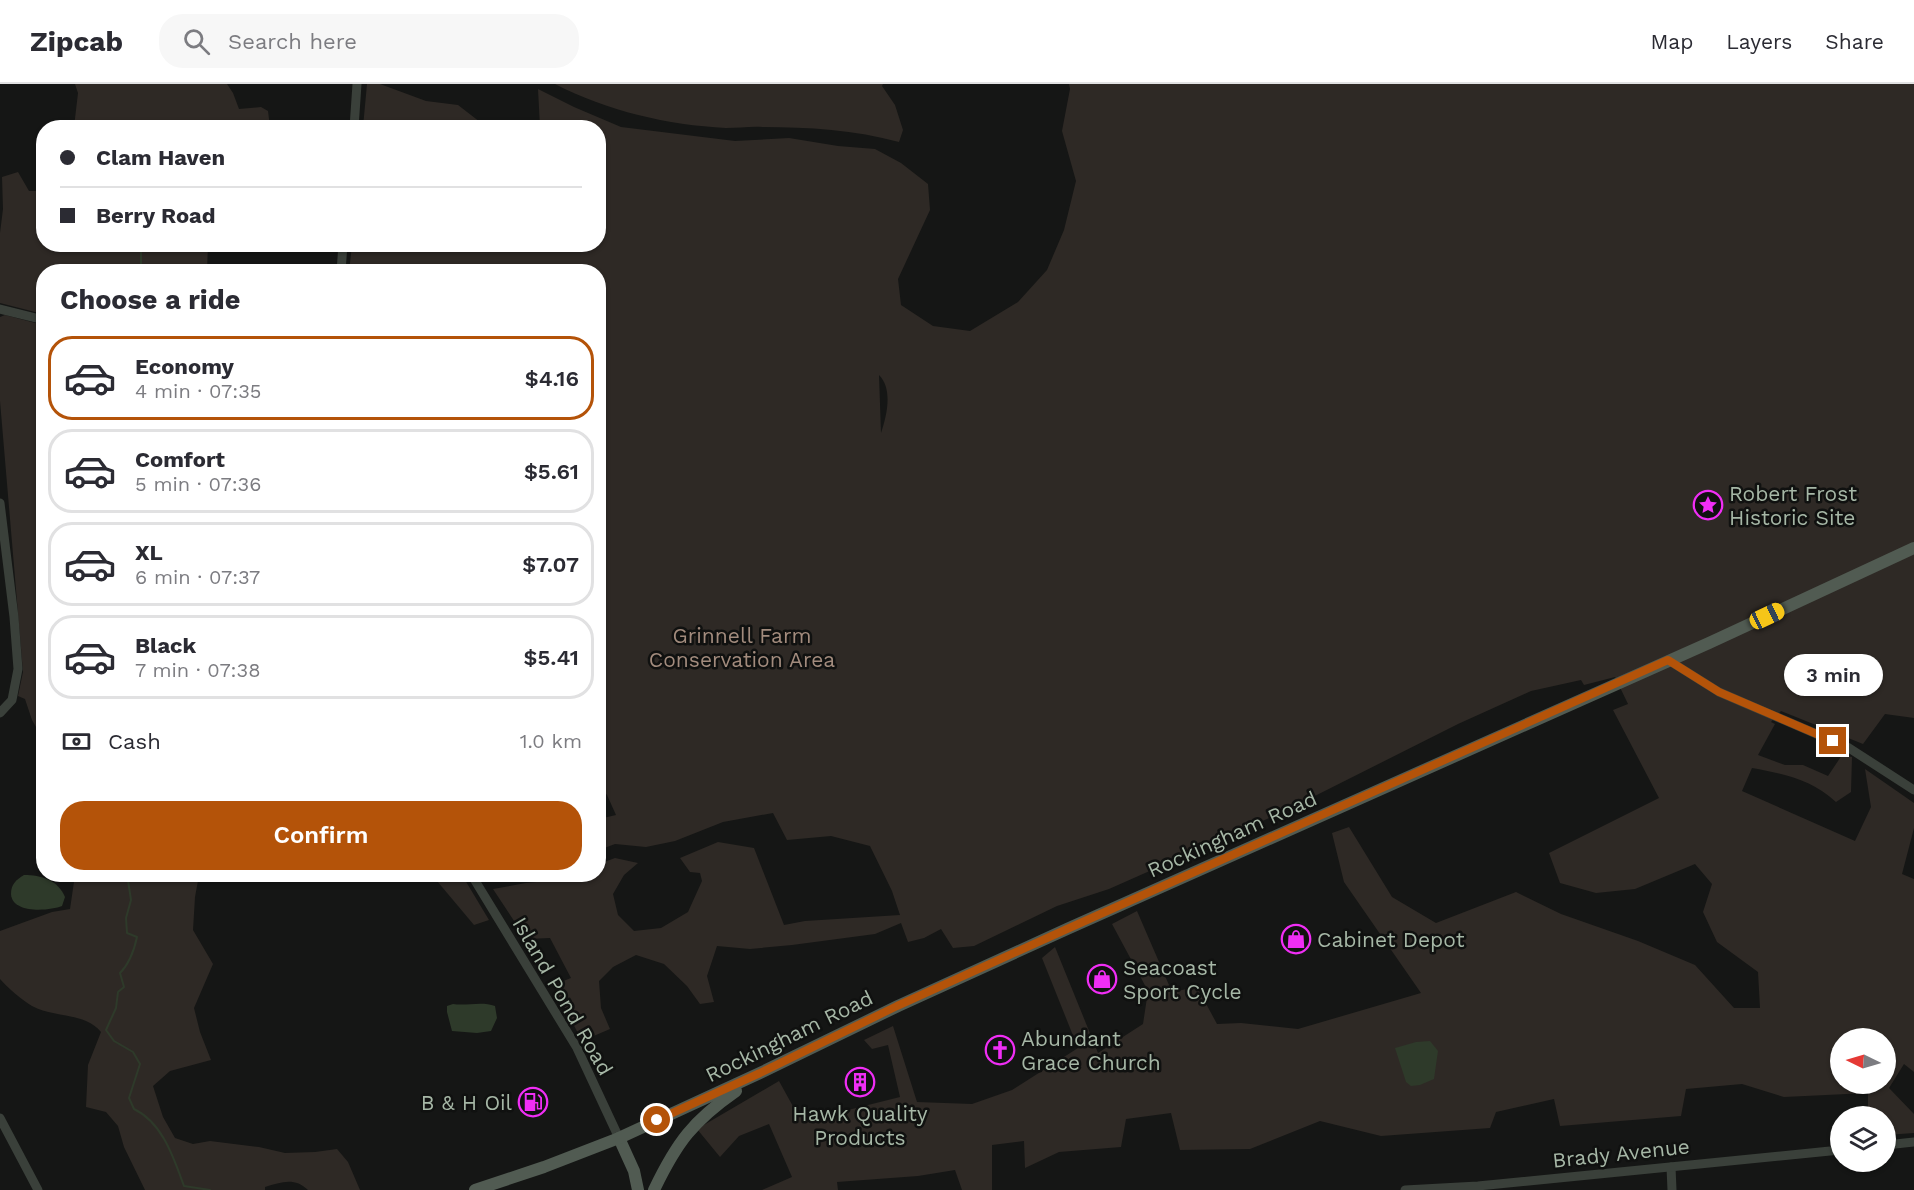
<!DOCTYPE html>
<meta charset="utf-8">
<style>
:root{--surface:#fff;--page:#f7f7f7;--text:#2b2b33;--muted:#7c7c81;--line:#e1e1e2;--accent:#b45309}
body{margin:0;font-family:"Work Sans",sans-serif;background:var(--page);color:var(--text);height:100vh;display:flex;flex-direction:column;font-size:22px;white-space:nowrap}
*{box-sizing:border-box;margin:0}
p{font-size:20px;color:var(--muted)}
.icon{flex:none;width:33px;height:33px;fill:none;stroke:currentColor;stroke-width:2;stroke-linecap:round;stroke-linejoin:round}
.map{position:relative;flex:1;overflow:hidden}
.drawer{position:absolute;left:36px;top:180px;width:570px;height:618px;display:flex;flex-direction:column;background:var(--surface);border-radius:24px;box-shadow:0 2px 4px #0004}
.drawer>*{flex:none}
.hud{position:absolute;left:36px;top:36px;width:570px;height:132px;border-radius:24px;box-shadow:0 2px 4px #0004;display:grid;align-content:center;height:132px;padding:0 24px;background:var(--surface)}
.needle{width:39px;rotate:275deg}
.buttons{position:absolute;left:1830px;top:944px;display:grid;gap:12px}
.buttons a{display:grid;place-items:center;width:66px;height:66px;border-radius:50%;background:var(--surface);box-shadow:0 2px 4px #0004;font-size:30px}
.end{position:absolute;width:27px;height:27px;margin:-14px;border:8px solid #b45309;background:#fff;box-shadow:0 0 0 3px #fff}
.from{border-radius:50%}
.bubble{position:absolute;height:42px;border-radius:21px;background:var(--surface);box-shadow:0 2px 4px #0004;font-size:20px;font-weight:600;line-height:42px;text-align:center}
.car{position:absolute;width:18px;height:36px;margin:-18px -9px;border-radius:8px;box-shadow:0 0 4px 2px #0007;background:linear-gradient(#f5c518 24%,#345 0 40%,#f5c518 0 76%,#345 0 86%,#f5c518 0)}
.hud b{display:flex;align-items:center;gap:21px;height:57px;font-size:22px}
.hud b+b{border-top:2px solid var(--line)}
.hud i{width:15px;height:15px;background:var(--text)}
ul{padding:0;list-style:none}
li{display:flex;align-items:center;gap:18px;height:84px;margin:0 12px 9px;padding:0 12px;border:3px solid var(--line);border-radius:24px}
li div{flex:1}
li b{display:block;font-size:22px}
li em{font-style:normal;font-weight:600}
li.selected{border-color:var(--accent)}
li>.icon{width:54px;height:54px;stroke-width:1.5}
h2{padding:0 24px;font-size:27px;line-height:72px}
.pay{display:flex;align-items:center;gap:15px;height:66px;padding:0 24px;font-size:22px}
.pay p{margin-inline-start:auto}
.primary-button{display:flex;gap:12px;margin-top:auto;padding:12px 24px}
.primary-button a{flex:1;height:69px;border-radius:24px;background:var(--accent);color:#fff;font-size:24px;font-weight:600;line-height:69px;text-align:center}
header{display:flex;align-items:center;gap:36px;box-sizing:border-box;height:84px;padding:0 30px;background:var(--surface);border-bottom:2px solid var(--line)}
header strong{font-size:28px}
nav{display:flex;gap:33px;margin-inline-start:auto;font-size:21px}
.search{width:420px;height:54px;background:var(--page);display:flex;align-items:center;gap:15px;box-sizing:border-box;padding:0 21px;border-radius:24px;color:var(--muted);font-size:22px}
.map>svg:first-child{display:block}
.green{fill:#2e2925;fill-rule:evenodd}
.water{fill:#2e3a2a}
.lines{fill:none;stroke-linecap:round;stroke-linejoin:round}
.stream{stroke:#2e3a2a;stroke-width:2}
.minor{stroke:#3a403a;stroke-width:9}
.major{stroke:#515b52;stroke-width:12}
.route{stroke:#b45309;stroke-width:8}
.labels{text-anchor:middle;dominant-baseline:central;stroke-width:5;stroke-linejoin:round;paint-order:stroke}
.poi-label{font-size:21px;fill:#a6b7a6;stroke:#101110;text-anchor:start}
.park-label{font-size:21px;fill:#a28b7d;stroke:#101110}
.street-label{font-size:21px;fill:#a6b7a6;stroke:#101110}
</style>
<header>
<strong>Zipcab</strong>
<div class="search"><svg class="icon" aria-label="search" viewBox="0 0 24 24"><circle cx="10" cy="10" r="6"/><path d="M15 15l6 6"/></svg>Search here</div>
<nav><a>Map</a><a>Layers</a><a>Share</a></nav>
</header>
<div class="map">
<svg width="1914" height="1106" viewBox="0 0 1914 1106">
<rect width="100%" height="100%" fill="#151615"/>
<g class="green">
<polygon points="75,0 227,0 233,9 239,25 261,23 268,27 270,43 74,43 78,9"/>
<polygon points="367,0 380,0 426,17 458,21 480,38 505,43 363,43"/>
<path d="M555,0H883L882,2L895,21L903,46L899,58C855,46 808,43 763,43C751,42 739,44 726,44C668,41 607,27 555,0Z"/>
<path d="M1069,0H1914V634L1885,630L1863,660L1781,627L1771,638L1775,640L1758,671L1785,681H1803L1828,692L1842,671L1852,673L1851,708L1836,718C1811,695 1784,690 1752,684L1742,707L1855,757L1871,723L1865,685L1914,719V744L1902,790L1914,795V988L1904,980L1889,1004L1914,1030V1049L1886,1051V1032H1868V1009L1784,1013L1742,1000L1686,1005L1681,1032L1560,1042L1554,1015L1496,1028L1490,1044L1381,1052L1320,1037L1250,1065L1180,1066L1171,1029L1126,1035L1121,1063L1059,1068L1025,1084L1024,1057L992,1061V1106H962L955,1086L918,1092L837,1098L838,1106H762L792,1093L769,1040L739,1052L720,1073L697,1045L779,997L795,1026L824,1032L900,1013L888,961L872,965L864,956L893,942L917,1018L972,1020L1012,1006L1078,964L1042,874L1055,863L1098,969L1143,940L1148,907L1112,840L1137,827L1172,908L1197,903L1217,940L1241,939L1298,945L1421,909L1344,798L1332,749L1349,743L1392,813L1436,839L1516,808L1561,830L1638,857L1695,881L1734,924H1760L1758,888L1717,858L1703,828L1712,800L1695,780L1635,805L1596,809L1560,799L1549,769L1659,714L1613,626L1628,620L1615,593L1584,601L1581,596L1531,607L1458,640L1283,728L1109,805L1057,822L974,862L953,864L941,845L924,854L908,858L901,839L875,850L792,861L750,865L717,862L707,892L714,918L700,920L687,902L664,880L636,871L613,883L599,897L601,924L610,945L582,957L553,901L571,894L550,854L526,855L493,805L526,799L558,796L570,791L598,790L599,780L615,774L638,779L624,791L613,810L618,831L634,847L661,844L688,828L702,797L700,789L690,788L680,774L718,758L754,764L784,841L805,837L900,831L892,807L870,762L831,752L787,756L773,729L723,738L675,757L646,763L615,760L599,766V735L616,731L607,711L598,700V188H349L352,161L598,160V44L540,43L538,5L574,23L621,43L735,57L789,54L838,62L875,65L901,79L928,100L930,126L898,195L901,221L933,242L970,247L1018,218L1047,186L1064,146L1076,97L1062,47L1070,5ZM879,291C893,305 887,331 881,349ZM1840,954H1886V999H1840Z"/>
<polygon points="18,88 29,107 42,107 43,104 44,160 208,161 207,187 44,188 43,230 0,219 0,149 3,125 2,93"/>
<polygon points="5,231 43,241 43,655 32,636 25,615 18,612 23,588 0,317 0,233"/>
<path d="M75,791H199L195,813L193,846L213,880L194,924L200,948L211,976L170,987L153,1002L163,1033L175,1054L193,1060L210,1057L259,1063L285,1069L315,1068L337,1065L348,1078L360,1106H308C295,1093 281,1098 265,1103V1106H145L124,1063L118,1042L106,1028L86,1023L88,981L101,948C85,928 54,934 32,922C22,916 8,904 0,895V847L52,828L70,825Z"/>
<polygon points="432,791 462,791 489,836 474,841"/>
</g>
<g class="water">
<path d="M24,791C41,791 58,796 65,813L62,822C49,827 12,830 11,810C11,800 16,796 24,791Z"/>
<path d="M453,920C467,922 482,917 495,922L497,934L491,947L477,949L452,947L447,928V922Z"/>
<polygon points="1430,957 1438,967 1434,995 1420,1001 1411,1002 1406,998 1395,964 1416,958"/>
</g>
<g class="lines">
<g class="stream">
<polyline points="141,160 141,188"/>
<path d="M127,790L131,816L126,834L127,849L137,853C134,867 130,879 120,889L124,903L118,908L116,924L106,946L114,957L133,968L140,980L129,1014L134,1025C163,1039 174,1075 184,1102L210,1106"/>
</g>
<g class="minor">
<polyline points="354,44 357,0"/>
<polyline points="341,188 343,160"/>
<polyline points="0,225 44,236"/>
<polyline points="0,419 14,533 18,585 12,616 0,629"/>
<polyline points="1668,576 1719,608 1849,664 1914,706"/>
<polyline points="471,790 577,964 619,1054"/>
<polyline points="0,1034 38,1106"/>
<polyline points="1886,1061 1914,1058"/>
<polyline points="1671,1083 1672,1106"/>
<polyline points="1405,1106 1478,1102 1840,1066"/>
</g>
<g class="major">
<polyline points="619,1054 634,1087 638,1106"/>
<polyline points="475,1106 544,1083 619,1054 760,989 898,922 1067,845 1709,559 1914,464"/>
<path d="M654,1106C677,1058 693,1037 736,1007"/>
</g>
</g>
<g class="lines">
<polyline class="route" points="657,1036 760,989 897,922 1067,845 1668,576 1719,608 1833,657"/>
</g>
<defs>
<g id="sight-ring" transform="scale(1.5)"><circle r="9.5" fill="#101110" stroke="#f02ef5" stroke-width="1.5"/><path d="M0-6L1.8-2.2L6-1.7L2.9 1.2L3.7 5.4L0 3.3L-3.7 5.4L-2.9 1.2L-6-1.7L-1.8-2.2Z" fill="#f02ef5"/></g>
<g id="shop-ring" transform="scale(1.5)"><circle r="9.5" fill="#101110" stroke="#f02ef5" stroke-width="1.5"/><path d="M-5-2.5h2.3a2.7 3.5 0 0 1 5.4 0H5L5.5 6h-11ZM-1.5-2.5h3a1.5 2.3 0 0 0-3 0Z" fill="#f02ef5"/></g>
<g id="church-ring" transform="scale(1.5)"><circle r="9.5" fill="#101110" stroke="#f02ef5" stroke-width="1.5"/><path d="M-1.2-6h2.4v3.5h3.3v2.4h-3.3V6h-2.4V-.1h-3.3v-2.4h3.3Z" fill="#f02ef5"/></g>
<g id="building-ring" transform="scale(1.5)"><circle r="9.5" fill="#101110" stroke="#f02ef5" stroke-width="1.5"/><path d="M-4-6H4V6H1V3H-1V6H-4ZM-2.5-4.3h1.7v1.8h-1.7ZM.8-4.3h1.7v1.8H.8ZM-2.5-1h1.7V.8h-1.7ZM.8-1h1.7V.8H.8Z" fill="#f02ef5"/></g>
<g id="fuel-ring" transform="scale(1.5)"><circle r="9.5" fill="#101110" stroke="#f02ef5" stroke-width="1.5"/><path d="M-5.5-6h7V0h2V4h1.3V-2.5L3-4.5l.8-.8L6-3V5H2.5V1h-1V6h-7ZM-4.2-4.7v3.2H.2V-4.7Z" fill="#f02ef5"/></g>
</defs>
<g fill-rule="evenodd">
<use href="#sight-ring" x="1708" y="421"/>
<use href="#shop-ring" x="1296" y="855"/>
<use href="#shop-ring" x="1102" y="895"/>
<use href="#church-ring" x="1000" y="966"/>
<use href="#building-ring" x="860" y="998"/>
<use href="#fuel-ring" x="533" y="1018"/>
</g>
<g class="labels">
<g class="poi-label">
<text x="1729" y="409">Robert Frost<tspan x="1729" dy="24">Historic Site</tspan></text>
<text x="1317" y="855">Cabinet Depot</text>
<text x="1123" y="883">Seacoast<tspan x="1123" dy="24">Sport Cycle</tspan></text>
<text x="1021" y="954">Abundant<tspan x="1021" dy="24">Grace Church</tspan></text>
<text x="512" y="1018" text-anchor="end">B &amp; H Oil</text>
<text x="860" y="1029" text-anchor="middle">Hawk Quality<tspan x="860" dy="24">Products</tspan></text>
</g>
<g class="park-label">
<text x="742" y="551">Grinnell Farm<tspan x="742" dy="24">Conservation Area</tspan></text>
</g>
<g class="street-label">
<text transform="translate(1232 750) rotate(-24)">Rockingham Road</text>
<text transform="translate(563 912) rotate(60)">Island Pond Road</text>
<text transform="translate(789 952) rotate(-26)">Rockingham Road</text>
<text transform="translate(1621 1069) rotate(-6)">Brady Avenue</text>
</g>
</g>
</svg>
<div class="buttons">
<a><svg class="needle" viewBox="-14 -14 28 28"><path d="M0-13l5 13h-10z" fill="#e53935"/><path d="M0 13l5-13h-10z" fill="#7c7c81"/></svg></a>
<a><svg class="icon" aria-label="layers" viewBox="0 0 24 24"><path d="M12 4l9 5-9 5-9-5zM3 14l9 5 9-5"/></svg></a>
</div>
<i class="end from" style="left:657px;top:1036px"></i>
<i class="end" style="left:1833px;top:657px"></i>
<div class="bubble" style="left:1784px;top:570px;width:99px">3 min</div>
<i class="car" style="left:1767px;top:532px;rotate:65deg"></i>
<div class="hud">
<b><i class="from"></i>Clam Haven</b>
<b><i></i>Berry Road</b>
</div>
<section class="drawer">
<h2>Choose a ride</h2>
<ul>
<li class="selected"><svg class="icon" aria-label="car" viewBox="0 0 24 24"><path d="M5 17H2v-5l4-1 3-4h7l3 4 3 1v5h-3M9 17h6M6 11h13"/><circle cx="7" cy="17" r="2"/><circle cx="17" cy="17" r="2"/></svg><div><b>Economy</b><p>4 min · 07:35</p></div><em>$4.16</em></li>
<li><svg class="icon" aria-label="car" viewBox="0 0 24 24"><path d="M5 17H2v-5l4-1 3-4h7l3 4 3 1v5h-3M9 17h6M6 11h13"/><circle cx="7" cy="17" r="2"/><circle cx="17" cy="17" r="2"/></svg><div><b>Comfort</b><p>5 min · 07:36</p></div><em>$5.61</em></li>
<li><svg class="icon" aria-label="car" viewBox="0 0 24 24"><path d="M5 17H2v-5l4-1 3-4h7l3 4 3 1v5h-3M9 17h6M6 11h13"/><circle cx="7" cy="17" r="2"/><circle cx="17" cy="17" r="2"/></svg><div><b>XL</b><p>6 min · 07:37</p></div><em>$7.07</em></li>
<li><svg class="icon" aria-label="car" viewBox="0 0 24 24"><path d="M5 17H2v-5l4-1 3-4h7l3 4 3 1v5h-3M9 17h6M6 11h13"/><circle cx="7" cy="17" r="2"/><circle cx="17" cy="17" r="2"/></svg><div><b>Black</b><p>7 min · 07:38</p></div><em>$5.41</em></li>
</ul>
<div class="pay"><svg class="icon" aria-label="cash" viewBox="0 0 24 24"><path d="M3 7h18v10H3z"/><circle cx="12" cy="12" r="2"/></svg>Cash<p>1.0 km</p></div>
<div class="primary-button"><a>Confirm</a></div>
</section>
</div>
